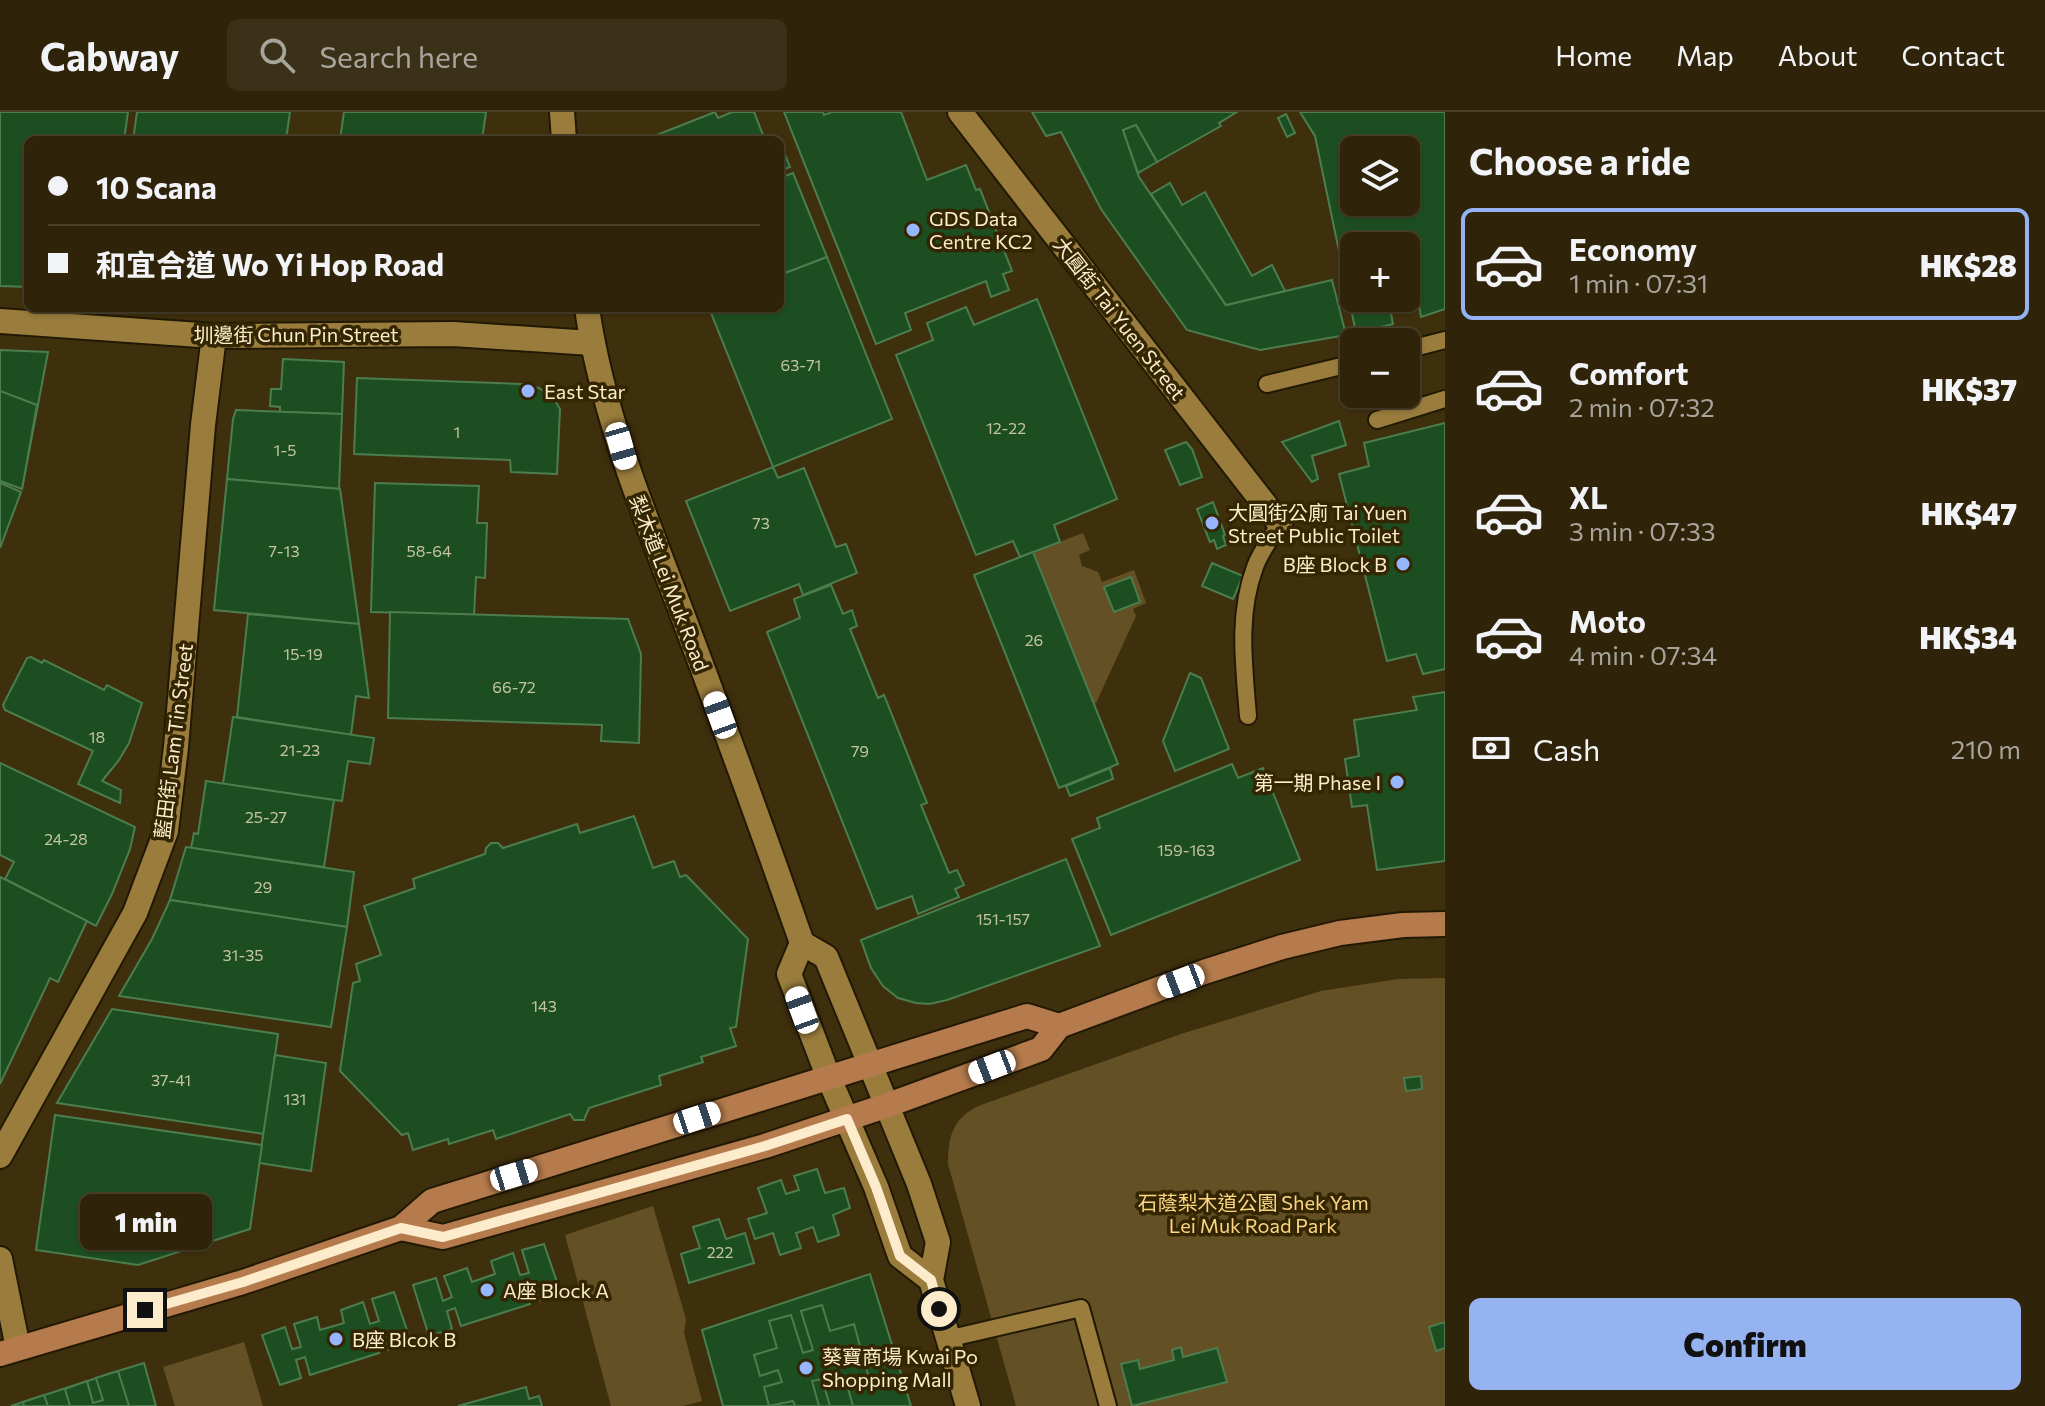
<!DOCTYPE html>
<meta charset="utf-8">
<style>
:root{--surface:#2f240a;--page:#3b3018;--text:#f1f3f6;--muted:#a7a49c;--line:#4a412b;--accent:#95b2f1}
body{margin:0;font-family:Commissioner,"Noto Sans TC",sans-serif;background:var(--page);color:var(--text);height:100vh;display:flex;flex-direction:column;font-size:30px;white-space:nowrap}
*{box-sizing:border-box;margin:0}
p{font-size:26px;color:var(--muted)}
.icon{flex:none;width:44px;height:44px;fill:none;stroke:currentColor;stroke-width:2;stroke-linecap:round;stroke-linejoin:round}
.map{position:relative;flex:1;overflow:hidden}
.drawer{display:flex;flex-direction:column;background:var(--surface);width:600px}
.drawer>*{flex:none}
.banner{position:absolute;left:24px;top:24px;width:760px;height:176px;border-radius:12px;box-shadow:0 2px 6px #0004,0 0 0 2px var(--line);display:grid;align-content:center;height:176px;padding:0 24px;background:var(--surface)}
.tools{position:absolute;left:1340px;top:24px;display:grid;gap:16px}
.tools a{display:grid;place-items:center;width:80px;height:80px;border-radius:12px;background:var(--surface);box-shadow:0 2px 6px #0004,0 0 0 2px var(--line);font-size:40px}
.end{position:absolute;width:36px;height:36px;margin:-18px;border:10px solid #fceccc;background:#111;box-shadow:0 0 0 4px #111}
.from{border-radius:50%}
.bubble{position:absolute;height:56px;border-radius:12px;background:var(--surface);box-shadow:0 2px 6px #0004,0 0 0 2px var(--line);font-size:26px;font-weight:800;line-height:56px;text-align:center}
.car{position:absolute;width:24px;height:48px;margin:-24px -12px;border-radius:10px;box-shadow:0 0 6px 2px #0007;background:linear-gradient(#fff 24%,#345 0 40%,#fff 0 76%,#345 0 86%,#fff 0)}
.banner b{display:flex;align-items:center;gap:28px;height:76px;font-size:30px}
.banner b+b{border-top:2px solid var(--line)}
.banner i{width:20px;height:20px;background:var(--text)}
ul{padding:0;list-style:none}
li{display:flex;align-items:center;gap:24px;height:112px;margin:0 16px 12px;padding:0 8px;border:4px solid transparent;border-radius:12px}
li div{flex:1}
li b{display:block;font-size:30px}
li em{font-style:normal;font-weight:800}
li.selected{border-color:var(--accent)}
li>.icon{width:72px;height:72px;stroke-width:1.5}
h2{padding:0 24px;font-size:36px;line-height:96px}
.pay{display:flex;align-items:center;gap:20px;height:88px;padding:0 24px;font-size:30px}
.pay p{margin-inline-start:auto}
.cta{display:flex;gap:16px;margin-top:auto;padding:16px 24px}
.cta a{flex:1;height:92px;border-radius:12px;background:var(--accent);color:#111;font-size:32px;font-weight:800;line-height:92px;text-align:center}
header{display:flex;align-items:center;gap:48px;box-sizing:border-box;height:112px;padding:0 40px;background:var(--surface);border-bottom:2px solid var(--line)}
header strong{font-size:38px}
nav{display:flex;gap:44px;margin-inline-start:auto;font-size:28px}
.search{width:560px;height:72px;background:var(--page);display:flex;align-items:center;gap:20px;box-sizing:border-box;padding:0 28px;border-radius:12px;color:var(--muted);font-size:30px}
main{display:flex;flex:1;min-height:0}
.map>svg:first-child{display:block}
.green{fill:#645025}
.building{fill:#1d4e22;stroke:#4b7d4e;stroke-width:2;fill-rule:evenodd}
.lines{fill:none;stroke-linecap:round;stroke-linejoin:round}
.service-casing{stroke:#221905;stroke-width:20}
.minor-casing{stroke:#221905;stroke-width:28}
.tertiary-casing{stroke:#221905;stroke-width:28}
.secondary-casing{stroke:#221905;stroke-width:28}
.service{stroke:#9a7d3d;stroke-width:16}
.minor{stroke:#9a7d3d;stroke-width:24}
.tertiary{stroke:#9a7d3d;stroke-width:24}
.secondary{stroke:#b57b4c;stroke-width:24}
.route{stroke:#fceccc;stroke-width:10}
.poi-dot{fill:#96b6fd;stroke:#342602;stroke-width:3}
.labels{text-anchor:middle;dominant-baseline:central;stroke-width:7;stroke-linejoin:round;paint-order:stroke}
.number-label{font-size:16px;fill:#c4c4a2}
.poi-label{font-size:20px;fill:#fceccc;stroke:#342602;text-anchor:start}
.street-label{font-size:20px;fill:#fceccc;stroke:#342602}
.park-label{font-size:20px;fill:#fbd583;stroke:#342602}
</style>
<header>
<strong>Cabway</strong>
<div class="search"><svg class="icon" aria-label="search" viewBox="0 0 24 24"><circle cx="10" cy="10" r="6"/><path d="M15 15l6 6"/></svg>Search here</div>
<nav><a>Home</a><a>Map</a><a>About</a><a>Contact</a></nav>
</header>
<main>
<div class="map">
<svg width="1445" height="1294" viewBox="0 0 1445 1294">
<rect width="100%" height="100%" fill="#3f300d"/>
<g class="green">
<polygon points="1083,421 1090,438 1079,443 1082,454 1098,460 1102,470 1134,458 1146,491 1133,497 1136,504 1096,591 1093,591 1033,440"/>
<path d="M1445,866V1294H1016L948,1052C948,1024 953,1005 981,993L1181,922L1321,879L1398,867Z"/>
<polygon points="653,1094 686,1207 684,1221 702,1289 683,1294 611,1294 565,1123"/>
<polygon points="244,1230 263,1294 175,1294 163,1255"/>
</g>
<g class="building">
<polygon points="0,0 128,0 124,28 28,28 28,175 0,174"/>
<polygon points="137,0 290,0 286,28 133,28"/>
<polygon points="344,0 486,0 482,28 340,28"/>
<polygon points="715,0 718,6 732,0 754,0 765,28 644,28"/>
<polygon points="784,0 823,0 824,3 832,0 901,0 927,68 966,53 976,78 980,77 1012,159 1003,162 1009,178 991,185 986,169 905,201 911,218 876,232"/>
<polygon points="1032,0 1237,0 1219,11 1221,14 1157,50 1136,13 1123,18 1139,65 1226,193 1332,168 1346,223 1260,238 1187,218 1101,97 1061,20 1046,24"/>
<path d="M1300,0H1445V197L1421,205L1412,153L1406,154V134H1354V186H1388L1393,212L1356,221L1315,24ZM1354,38H1406V90H1354Z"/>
<polygon points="1286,2 1295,21 1287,25 1278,6"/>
<polygon points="1136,13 1157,50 1138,61 1123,18"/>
<polygon points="781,32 790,55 780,59 780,33"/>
<polygon points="793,61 827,145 780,163 780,66"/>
<polygon points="1170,71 1182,93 1205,80 1252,164 1272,153 1285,179 1226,193 1151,82"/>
<polygon points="827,145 892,307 773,355 709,196 780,196 780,163"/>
<polygon points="1037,187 1117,387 1054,413 1060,430 1020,445 1013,429 976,443 896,243 933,228 927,211 966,195 974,213"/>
<polygon points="0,238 48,240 22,377 0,369"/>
<polygon points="283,247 344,250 342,302 280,300 280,295 270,294 271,277 281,277"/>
<polygon points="357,266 521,272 539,276 554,287 560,297 557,362 511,360 510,348 354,342"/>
<polygon points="0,279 37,293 22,377 0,369"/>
<polygon points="236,298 342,302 339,377 227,367 233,307"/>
<polygon points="1339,309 1346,333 1312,344 1318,367 1312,370 1282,330"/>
<polygon points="1445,311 1445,557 1423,562 1416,542 1387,549 1339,362 1369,354 1364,331"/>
<polygon points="1186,330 1192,337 1202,365 1180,373 1165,338"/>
<polygon points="773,355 778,366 804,356 836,435 846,432 857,461 803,483 799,472 730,499 686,389"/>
<polygon points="227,367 340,377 359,512 214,498"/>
<polygon points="0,371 21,380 0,436"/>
<polygon points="375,371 479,374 477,411 487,411 485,466 476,465 474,503 371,500"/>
<polygon points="1213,390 1225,423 1223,424 1226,433 1217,437 1214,428 1210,430 1197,397"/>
<polygon points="1033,440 1118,652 1059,676 974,463"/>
<polygon points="1212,451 1243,464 1233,487 1202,474"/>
<polygon points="1131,465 1140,490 1114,500 1104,475"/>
<polygon points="831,473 843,502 852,498 857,514 850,517 878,586 884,583 927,691 921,693 949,761 957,758 964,773 955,777 959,785 918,802 912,784 877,797 767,520 800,506 794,487"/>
<polygon points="390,500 628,507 641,542 639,631 601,629 602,613 388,606"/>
<polygon points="248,502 359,512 369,586 356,584 351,623 237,605"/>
<polygon points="31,545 42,551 44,548 104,578 107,573 142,591 129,631 119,648 102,669 121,678 120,691 78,672 93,639 5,598 3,593 27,546"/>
<polygon points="1190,561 1201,566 1229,637 1175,659 1163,629"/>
<polygon points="1445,580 1445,749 1377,758 1367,693 1352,695 1345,647 1359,644 1354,608 1417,598 1413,585"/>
<polygon points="233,605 374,626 370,652 348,649 342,689 223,672"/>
<polygon points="0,651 135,715 130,737 112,782 96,814 5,767 14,750 0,743"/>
<polygon points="1232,652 1238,666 1263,656 1300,748 1111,823 1072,727 1100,716 1097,706"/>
<polygon points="1110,656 1113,667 1070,684 1066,674"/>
<polygon points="206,669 334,688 324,755 191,736 194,721 198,722"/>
<polygon points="634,704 653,756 674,749 680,765 686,763 748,827 736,915 730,916 736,934 701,945 703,950 659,964 661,973 589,996 584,1008 574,1008 570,1002 496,1027 493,1018 449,1032 448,1027 413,1038 408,1021 402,1023 340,959 353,871 360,869 356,852 381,843 364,794 415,776 413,767 485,742 486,736 491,731 498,731 503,736 577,712 580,721"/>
<polygon points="186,735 354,760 347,815 170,788"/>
<polygon points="1066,747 1100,834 947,888 929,892 916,891 898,886 883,874 871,856 861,828"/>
<polygon points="0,765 87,809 58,870 50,866 0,972"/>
<polygon points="170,788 347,815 331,915 119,884 152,827"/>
<polygon points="112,897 278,922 264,1022 57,991"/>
<polygon points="275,943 326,951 311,1059 259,1051"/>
<polygon points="1421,964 1422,977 1406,979 1404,966"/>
<polygon points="55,1003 262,1033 250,1117 138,1153 36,1138"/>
<polygon points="817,1057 825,1081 844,1076 850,1096 833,1103 839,1123 818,1130 813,1115 796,1121 801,1136 780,1143 773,1121 755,1127 748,1107 767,1101 758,1076 781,1068 786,1082 799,1078 794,1064"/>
<polygon points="719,1107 726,1127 745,1121 754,1151 689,1171 681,1142 700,1136 693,1115"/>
<polygon points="544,1132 561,1182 538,1189 533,1171 524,1174 530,1192 461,1214 455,1196 447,1199 452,1217 429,1224 413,1173 436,1166 443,1189 452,1185 444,1164 467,1156 472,1170 495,1162 491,1149 513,1141 520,1163 529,1161 522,1138"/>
<polygon points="870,1162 911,1294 723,1294 702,1218"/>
<polygon points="394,1180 411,1230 388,1238 382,1220 373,1223 379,1241 310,1263 305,1245 296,1248 301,1266 280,1273 262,1223 285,1215 292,1237 301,1235 294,1212 317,1205 320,1218 344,1211 341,1198 363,1190 370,1212 379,1209 372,1187"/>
<polygon points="822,1193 830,1219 854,1212 860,1234 842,1239 846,1250 863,1245 869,1266 847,1273 853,1294 830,1294 822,1267 812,1269 819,1294 795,1294 793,1289 769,1294 764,1275 782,1270 778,1258 760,1264 754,1243 777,1236 769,1209 791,1203 803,1241 813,1238 801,1199"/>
<polygon points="1445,1210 1445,1236 1436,1239 1429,1215"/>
<polygon points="1181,1235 1183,1245 1217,1236 1227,1270 1132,1294 1121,1252 1138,1248 1140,1257 1174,1248 1172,1238"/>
<polygon points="144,1251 156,1294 11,1294 118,1259"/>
<polygon points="118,1259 129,1294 70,1294 65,1277 87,1269 93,1291 103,1288 96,1266"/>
<polygon points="526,1275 529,1287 539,1284 542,1294 458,1294"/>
<polygon points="44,1283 48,1294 24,1294 23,1290"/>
</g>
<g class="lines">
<g class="service-casing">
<g id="service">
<polyline points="1406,238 1445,228"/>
<polyline points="1267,272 1354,251"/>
<polyline points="1377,308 1445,287"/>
<path d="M1248,604C1244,553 1237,503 1255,455C1260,440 1272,425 1280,412"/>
<polyline points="947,1227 1081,1196 1108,1294"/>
</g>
</g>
<g class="minor-casing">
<g id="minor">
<polyline points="960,0 1280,412"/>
<polyline points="0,209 214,224 453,222 592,231"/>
<polyline points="0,1044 135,801 166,719 176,635 203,313 214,224"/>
<polyline points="0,1147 18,1236"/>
</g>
</g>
<g class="tertiary-casing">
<g id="tertiary">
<polyline points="562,0 564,28"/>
<path d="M587,196C602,302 645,404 683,504C724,613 764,722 802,831L826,845L919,1072L938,1130L931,1168L968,1294"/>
<polyline points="802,831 789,862 828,964 876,1075 900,1144 931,1168"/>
</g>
</g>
<g class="secondary-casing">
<g id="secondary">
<polyline points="401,1116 443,1125 765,1034 888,993 1041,937 1059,914 1204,860 1282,835 1340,821 1403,813 1445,812"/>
<polyline points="0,1242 243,1170 401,1116 432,1089 1027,904 1059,914"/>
</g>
</g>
<use href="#service" class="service"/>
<use href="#minor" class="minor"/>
<use href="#tertiary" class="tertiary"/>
<use href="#secondary" class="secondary"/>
</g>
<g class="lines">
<polyline class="route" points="145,1198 243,1170 401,1116 443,1125 765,1034 847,1007 876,1075 900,1144 931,1168 939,1197"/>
</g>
<g class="poi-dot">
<circle cx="913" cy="118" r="8"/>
<circle cx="528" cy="279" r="8"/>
<circle cx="1212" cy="411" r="8"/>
<circle cx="1403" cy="452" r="8"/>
<circle cx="1397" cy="670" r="8"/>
<circle cx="487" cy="1178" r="8"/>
<circle cx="336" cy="1227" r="8"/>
<circle cx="806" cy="1256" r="8"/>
</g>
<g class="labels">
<g class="number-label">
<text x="801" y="252">63-71</text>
<text x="1006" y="315">12-22</text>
<text x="457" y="319">1</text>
<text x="285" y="337">1-5</text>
<text x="761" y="410">73</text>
<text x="284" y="438">7-13</text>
<text x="429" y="438">58-64</text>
<text x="1034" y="527">26</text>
<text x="303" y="541">15-19</text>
<text x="514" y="574">66-72</text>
<text x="97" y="624">18</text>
<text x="300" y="637">21-23</text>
<text x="860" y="638">79</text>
<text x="266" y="704">25-27</text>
<text x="66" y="726">24-28</text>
<text x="1186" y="737">159-163</text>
<text x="263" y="774">29</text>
<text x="1003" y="806">151-157</text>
<text x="243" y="842">31-35</text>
<text x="544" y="893">143</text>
<text x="171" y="967">37-41</text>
<text x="295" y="986">131</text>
<text x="720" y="1139">222</text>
</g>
<g class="poi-label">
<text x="929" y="106">GDS Data<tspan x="929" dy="23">Centre KC2</tspan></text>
<text x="544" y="279">East Star</text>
<text x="1228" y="400">大圓街公廁 Tai Yuen<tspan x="1228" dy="23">Street Public Toilet</tspan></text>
<text x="1387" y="452" text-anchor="end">B座 Block B</text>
<text x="1381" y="670" text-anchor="end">第一期 Phase I</text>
<text x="503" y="1178">A座 Block A</text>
<text x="352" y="1227">B座 Blcok B</text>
<text x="822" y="1244">葵寶商場 Kwai Po<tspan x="822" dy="23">Shopping Mall</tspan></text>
</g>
<g class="street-label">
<text transform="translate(1120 206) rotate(52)">大圓街 Tai Yuen Street</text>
<text x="296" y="222">圳邊街 Chun Pin Street</text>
<text transform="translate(670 471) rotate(69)">梨木道 Lei Muk Road</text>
<text transform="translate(173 629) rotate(-83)">藍田街 Lam Tin Street</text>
</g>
<g class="park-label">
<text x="1253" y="1090">石蔭梨木道公園 Shek Yam<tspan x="1253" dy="23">Lei Muk Road Park</tspan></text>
</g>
</g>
</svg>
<div class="tools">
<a><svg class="icon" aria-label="layers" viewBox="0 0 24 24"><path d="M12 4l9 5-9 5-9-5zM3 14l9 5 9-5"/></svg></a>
<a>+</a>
<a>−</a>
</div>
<i class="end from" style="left:939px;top:1197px"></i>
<i class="end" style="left:145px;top:1198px"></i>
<div class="bubble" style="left:80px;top:1082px;width:132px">1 min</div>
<i class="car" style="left:621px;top:334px;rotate:164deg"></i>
<i class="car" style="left:720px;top:603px;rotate:340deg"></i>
<i class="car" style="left:1181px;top:869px;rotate:249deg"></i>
<i class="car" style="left:802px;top:898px;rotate:340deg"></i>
<i class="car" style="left:992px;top:955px;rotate:249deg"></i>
<i class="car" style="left:697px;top:1006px;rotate:72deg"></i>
<i class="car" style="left:514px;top:1063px;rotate:73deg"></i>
<div class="banner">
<b><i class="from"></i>10 Scana</b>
<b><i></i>和宜合道 Wo Yi Hop Road</b>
</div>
</div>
<section class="drawer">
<h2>Choose a ride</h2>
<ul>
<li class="selected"><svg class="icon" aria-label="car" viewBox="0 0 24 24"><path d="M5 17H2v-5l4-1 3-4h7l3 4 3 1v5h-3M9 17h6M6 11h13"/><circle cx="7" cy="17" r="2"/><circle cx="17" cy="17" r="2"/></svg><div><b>Economy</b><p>1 min · 07:31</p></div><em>HK$28</em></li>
<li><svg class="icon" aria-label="car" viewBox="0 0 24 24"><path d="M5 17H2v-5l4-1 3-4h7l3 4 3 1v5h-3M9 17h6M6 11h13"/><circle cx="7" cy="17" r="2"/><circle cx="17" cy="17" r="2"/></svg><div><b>Comfort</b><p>2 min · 07:32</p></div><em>HK$37</em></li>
<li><svg class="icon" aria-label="car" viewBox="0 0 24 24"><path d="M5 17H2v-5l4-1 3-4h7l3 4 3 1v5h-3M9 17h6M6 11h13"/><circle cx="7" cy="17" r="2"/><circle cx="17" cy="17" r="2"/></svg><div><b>XL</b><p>3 min · 07:33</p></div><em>HK$47</em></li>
<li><svg class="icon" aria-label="car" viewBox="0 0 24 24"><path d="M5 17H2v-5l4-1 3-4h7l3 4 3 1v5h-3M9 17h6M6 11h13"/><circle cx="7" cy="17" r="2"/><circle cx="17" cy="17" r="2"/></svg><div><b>Moto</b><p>4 min · 07:34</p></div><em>HK$34</em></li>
</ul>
<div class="pay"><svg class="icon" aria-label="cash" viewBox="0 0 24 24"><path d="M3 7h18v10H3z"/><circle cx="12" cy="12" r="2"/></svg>Cash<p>210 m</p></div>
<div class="cta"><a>Confirm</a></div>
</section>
</main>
